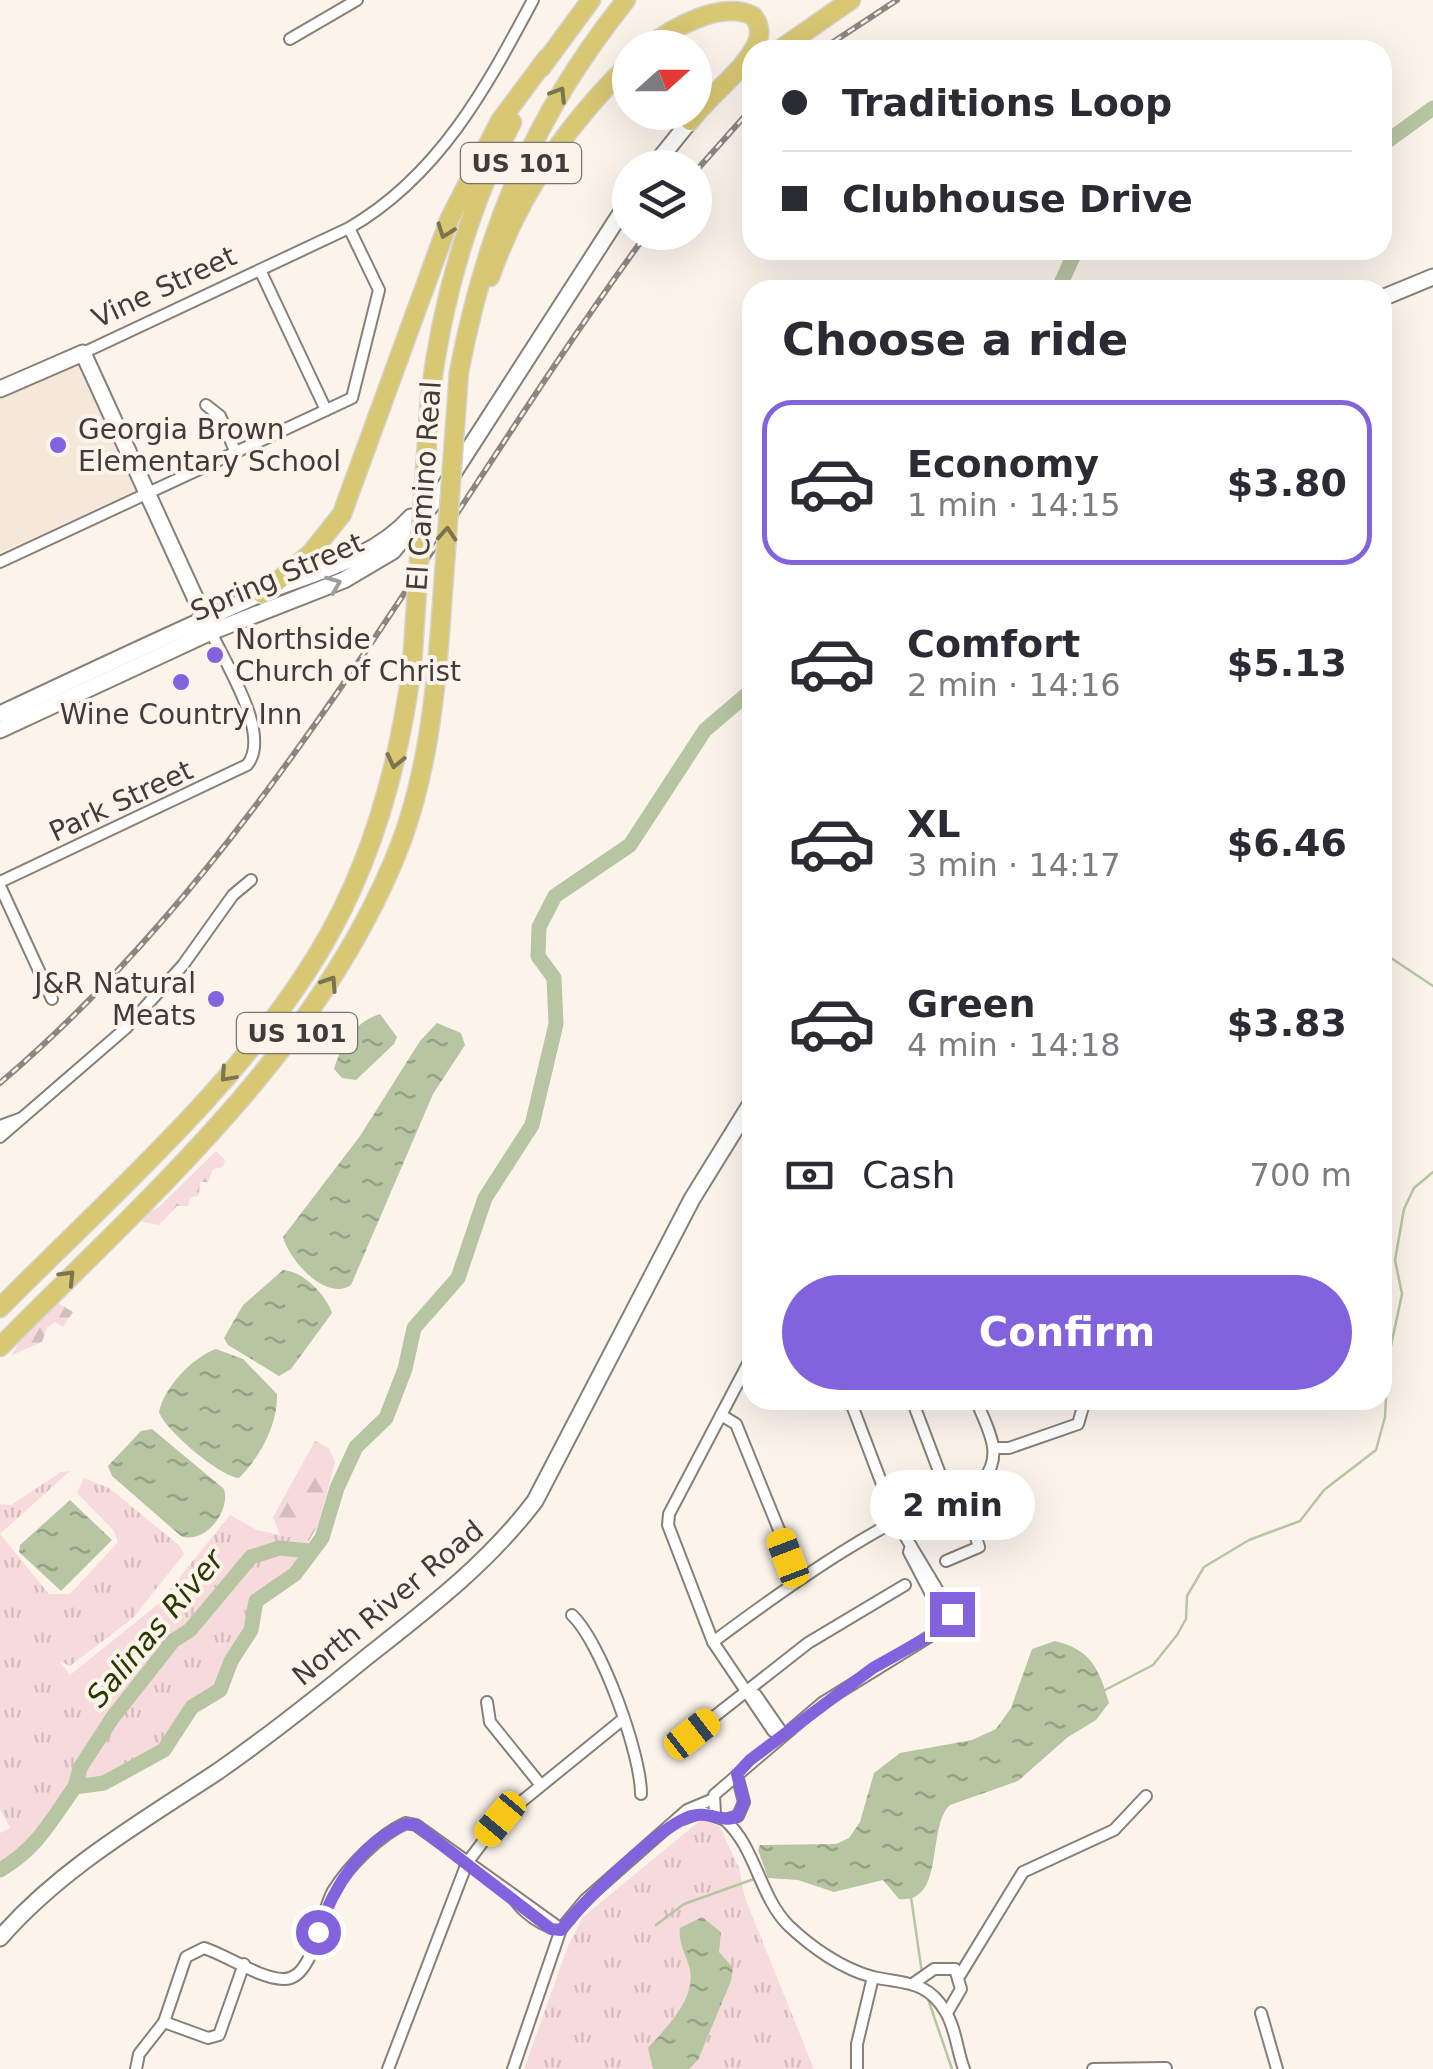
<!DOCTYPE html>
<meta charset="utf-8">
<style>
:root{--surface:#fff;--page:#f2f2f3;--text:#2b2b33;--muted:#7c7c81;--line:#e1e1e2;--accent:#8262dd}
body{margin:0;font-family:"DejaVu Sans",sans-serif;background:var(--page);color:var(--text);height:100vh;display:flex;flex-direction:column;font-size:38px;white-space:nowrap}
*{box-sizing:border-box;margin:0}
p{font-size:32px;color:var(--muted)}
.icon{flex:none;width:55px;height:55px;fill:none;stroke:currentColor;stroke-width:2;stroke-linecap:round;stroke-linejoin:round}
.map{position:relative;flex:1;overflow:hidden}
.panel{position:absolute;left:742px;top:280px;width:650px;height:1130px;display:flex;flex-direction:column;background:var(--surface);border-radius:30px;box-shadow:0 10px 40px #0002}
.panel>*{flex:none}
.hud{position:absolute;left:742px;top:40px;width:650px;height:220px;border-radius:30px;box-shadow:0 10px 40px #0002;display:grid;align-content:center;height:220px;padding:0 40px;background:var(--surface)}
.needle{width:65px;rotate:69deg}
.tools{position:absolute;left:612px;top:30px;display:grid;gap:20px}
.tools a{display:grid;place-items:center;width:100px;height:100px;border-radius:50%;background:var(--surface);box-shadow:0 10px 40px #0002;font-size:50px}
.end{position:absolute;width:45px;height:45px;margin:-22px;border:12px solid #8262dd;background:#fff;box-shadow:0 0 0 5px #fff}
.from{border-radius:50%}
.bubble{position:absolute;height:70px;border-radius:35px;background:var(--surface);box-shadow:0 10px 40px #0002;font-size:32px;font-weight:700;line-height:70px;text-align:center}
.car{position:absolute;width:30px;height:60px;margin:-30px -15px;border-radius:12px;box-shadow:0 0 8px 2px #0007;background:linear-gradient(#f5c518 24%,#345 0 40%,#f5c518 0 76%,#345 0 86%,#f5c518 0)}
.hud b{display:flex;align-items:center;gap:35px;height:95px;font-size:38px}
.hud b+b{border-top:2px solid var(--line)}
.hud i{width:25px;height:25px;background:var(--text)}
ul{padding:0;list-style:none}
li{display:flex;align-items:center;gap:30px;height:165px;margin:0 20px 15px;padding:0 20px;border:5px solid transparent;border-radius:30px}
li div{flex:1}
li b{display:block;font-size:38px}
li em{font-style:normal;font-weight:700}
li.active{border-color:var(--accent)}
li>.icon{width:90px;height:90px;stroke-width:1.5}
h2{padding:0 40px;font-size:45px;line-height:120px}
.pay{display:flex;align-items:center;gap:25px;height:110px;padding:0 40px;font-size:38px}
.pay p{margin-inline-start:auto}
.button{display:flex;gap:20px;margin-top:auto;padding:20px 40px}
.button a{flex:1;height:115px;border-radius:60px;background:var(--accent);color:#fff;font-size:40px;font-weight:700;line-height:115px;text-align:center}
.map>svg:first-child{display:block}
.built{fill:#f5e8d9}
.grass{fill:url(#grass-tufts)}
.forest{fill:url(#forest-firs)}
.water{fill:url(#water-ripples)}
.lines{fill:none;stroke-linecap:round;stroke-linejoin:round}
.stream{stroke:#b7c5a3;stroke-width:2.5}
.river{stroke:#b7c5a3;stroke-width:15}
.street-casing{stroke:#878078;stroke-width:14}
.secondary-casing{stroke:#878078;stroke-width:19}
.highway-casing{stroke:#d5d4d3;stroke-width:21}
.street{stroke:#fff;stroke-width:10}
.secondary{stroke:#fff;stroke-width:15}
.highway{stroke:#d8c773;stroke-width:18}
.rail-casing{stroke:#8b8680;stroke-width:6}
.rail{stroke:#fcf4eb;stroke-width:2.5;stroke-dasharray:8;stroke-linecap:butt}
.highway-bridge-casing{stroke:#d5d4d3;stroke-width:21;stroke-linecap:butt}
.highway-bridge{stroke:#d8c773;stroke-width:18}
.oneway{stroke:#7c7450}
.oneway2{stroke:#9f9e9c}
.route{stroke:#8262dd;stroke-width:12}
.poi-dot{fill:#8262dd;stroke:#fcf4eb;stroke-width:4}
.labels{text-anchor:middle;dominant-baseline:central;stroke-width:8;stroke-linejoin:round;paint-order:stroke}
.shield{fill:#fcf4eb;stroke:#78736e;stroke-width:2.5}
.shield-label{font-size:25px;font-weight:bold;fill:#3f3c39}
.street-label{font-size:28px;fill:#3f3c39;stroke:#fcf4eb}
.poi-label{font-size:28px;fill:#3f3c39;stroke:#fcf4eb;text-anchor:start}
.water-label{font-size:30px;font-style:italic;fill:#283902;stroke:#fcf4eb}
</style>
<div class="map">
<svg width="1433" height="2069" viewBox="0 0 1433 2069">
<defs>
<pattern id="grass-tufts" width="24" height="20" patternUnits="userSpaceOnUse" patternTransform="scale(2.5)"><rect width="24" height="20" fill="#f7dbdc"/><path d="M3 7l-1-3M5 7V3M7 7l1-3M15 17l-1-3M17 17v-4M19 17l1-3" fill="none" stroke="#d5bdbe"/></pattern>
<pattern id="forest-firs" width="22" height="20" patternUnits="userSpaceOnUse" patternTransform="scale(2.5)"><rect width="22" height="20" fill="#f7dbdc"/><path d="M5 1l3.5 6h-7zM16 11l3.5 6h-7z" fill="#d5bdbe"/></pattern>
<pattern id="water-ripples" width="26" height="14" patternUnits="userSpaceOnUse" patternTransform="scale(2.5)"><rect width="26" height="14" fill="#b7c5a3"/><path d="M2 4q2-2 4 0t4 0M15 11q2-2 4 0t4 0" fill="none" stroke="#96a186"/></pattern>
</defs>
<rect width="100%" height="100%" fill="#fcf4eb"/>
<polygon class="built" points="77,365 137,490 0,553 0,399"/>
<g class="grass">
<path d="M70,1471L0,1534L49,1594H70L118,1542L114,1531L77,1493L84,1478L109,1488L179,1545L184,1554L133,1618L70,1666L59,1661L70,1675L157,1605L230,1515L257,1530L309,1541L292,1572L252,1601L246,1628L215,1688L185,1710L162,1745L112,1774L75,1782C51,1811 38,1849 0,1862V1833L10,1828L0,1809V1504L11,1505L61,1472Z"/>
<polygon points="702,1819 720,1827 739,1868 745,1898 814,2069 524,2069 568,1946 583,1917"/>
</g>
<g class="forest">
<polygon points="216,1151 225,1160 223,1167 213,1169 208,1182 200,1182 199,1195 190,1198 188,1206 177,1206 159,1225 143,1222 141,1216 159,1207"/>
<polygon points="56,1302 73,1312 63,1327 55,1322 47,1328 42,1342 12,1355 24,1333"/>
<polygon points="315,1441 329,1448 335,1462 318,1525 309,1541 280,1535 273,1517"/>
</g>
<g class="water">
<path d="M380,1014L397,1037L394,1044L356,1080L342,1078L334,1069C341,1045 354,1022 380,1014Z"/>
<path d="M437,1023L461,1033L465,1045L433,1094L351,1285C326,1302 289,1260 283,1237L360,1136L420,1041Z"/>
<path d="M283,1270C303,1271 326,1295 332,1313L291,1369L279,1376L228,1345L224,1338L243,1305Z"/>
<path d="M216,1349L243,1359L277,1394C278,1424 260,1457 239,1478C220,1477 165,1430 159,1412C164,1387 193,1357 216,1349Z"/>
<path d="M152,1429L224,1489C231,1512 204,1545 181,1536L112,1476L108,1466L141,1431Z"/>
<polygon points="70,1500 112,1540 61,1591 19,1552 20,1545"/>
<path d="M1055,1641C1091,1650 1099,1668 1109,1703L1096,1720L1068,1737L1018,1781L950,1805C926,1827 946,1904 899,1899L883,1880L834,1892L798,1880L768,1878L758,1850L760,1845L836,1844L849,1838L860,1822L874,1773L900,1753L972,1740L996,1729L1011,1708L1032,1649Z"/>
<path d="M702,1917L721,1932L719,1952L733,1968L731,1981L698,2060L689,2069H653L648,2048C667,2027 698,1997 689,1966C685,1952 678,1943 680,1928Z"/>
</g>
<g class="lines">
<g class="stream">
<polyline points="1382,952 1433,986"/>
<polyline points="1105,1690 1153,1665 1177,1635 1186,1619 1187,1596 1204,1567 1249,1540 1300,1521 1324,1490 1376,1450 1385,1417 1388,1360 1402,1294 1395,1260 1404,1209 1414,1188 1433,1172"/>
<polyline points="911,1897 922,1973"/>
<polyline points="656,1925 684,1904 754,1879"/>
<polyline points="927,1996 952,2069"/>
</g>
<g class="river">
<polyline points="1382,145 1433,108"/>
<polyline points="1058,290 1076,250"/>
<polyline points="75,1787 80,1768 113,1717 173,1641 190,1630 251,1557 279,1548 309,1551"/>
<path d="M0,1870C37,1849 51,1820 75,1787L104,1783L164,1750L192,1707L220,1690L231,1661L251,1630L256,1601L295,1574L322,1538L337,1488L356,1447L386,1418L405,1369L414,1328L458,1278L485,1198L532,1125L556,1024L554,978L538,956L539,927L555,896L630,845L705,730L752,690"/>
</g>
<g class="street-casing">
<g id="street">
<polyline points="290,39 357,0"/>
<polyline points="260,270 326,410"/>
<path d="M83,353L349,228C439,176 486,88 533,0"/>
<polyline points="206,405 220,416 236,453"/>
<polyline points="0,562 352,398 379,290 349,228"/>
<path d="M0,882L247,765C272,735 226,665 211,632"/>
<polyline points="0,886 52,999"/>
<polyline points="0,1126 22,1118"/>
<polyline points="0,1137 126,1028 183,965 233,895 251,880"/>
<polyline points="752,1356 669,1514 668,1525 713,1642 773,1731 783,1734"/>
<polyline points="850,1400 896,1521 952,1614"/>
<polyline points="912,1400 948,1495"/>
<polyline points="721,1415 736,1424 799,1579"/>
<polyline points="994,1448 1009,1448 1078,1424 1085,1400"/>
<polyline points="911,1546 909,1552 943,1617"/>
<polyline points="946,1561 979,1547 961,1489"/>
<path d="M572,1615C601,1642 641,1754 641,1794"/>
<path d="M713,1642C796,1580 886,1517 983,1480C1005,1454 987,1428 976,1400"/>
<polyline points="746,1691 756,1695 783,1734"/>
<polyline points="487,1702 490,1722 540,1784"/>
<polyline points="692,1734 808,1643 905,1585"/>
<polyline points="715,1814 714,1795 822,1703 932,1635 943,1617 952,1614 965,1619 961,1631 932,1635"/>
<polyline points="683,1819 702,1812 725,1820 738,1816 744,1802 737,1775"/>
<path d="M725,1820C756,1848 759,1895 788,1925C811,1947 842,1969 873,1977C904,1984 927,1980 945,2011C956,2028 957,2051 964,2069"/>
<path d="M512,1895C519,1910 544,1929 561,1929"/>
<polyline points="960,1975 1023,1872 1114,1830 1146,1796"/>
<polyline points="914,1983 934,1969 955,1969 961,1989 947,2013"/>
<polyline points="1261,2013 1277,2069"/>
<polyline points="164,2022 208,2038 219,2035 244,1964"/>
<path d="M136,2069L139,2054L164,2022L186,1957L204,1948C229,1956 258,1978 283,1979C314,1981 320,1913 333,1891C349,1866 379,1835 406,1823L416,1825L561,1929"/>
<polyline points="388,2069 467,1863 500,1819 622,1720"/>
<polyline points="513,2069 561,1929 585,1900 687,1810 711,1800"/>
<polyline points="857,2069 857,2044 873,1977"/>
<polyline points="1093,2069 1166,2068"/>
</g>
</g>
<g class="secondary-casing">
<g id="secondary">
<polyline points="652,168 690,121"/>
<polyline points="1382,298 1433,277"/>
<polyline points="0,389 83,353 209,628"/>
<path d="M0,714C85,674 170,634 256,596C309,573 372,561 411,517"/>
<polyline points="0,730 211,632 344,580 393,551 438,497 630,199"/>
<path d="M0,1938C60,1869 141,1822 217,1772C269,1736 319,1696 368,1656C429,1608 488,1563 535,1501L692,1199L752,1102"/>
</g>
</g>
<g class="highway-casing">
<g id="highway">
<path d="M647,48C673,27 722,0 753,16C760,24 761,35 756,45C742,73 709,95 690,121"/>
<polyline points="779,50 851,0"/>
<polyline points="541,68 591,0"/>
<path d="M490,277C519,194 567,124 630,63"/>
<path d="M459,372C487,227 534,115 626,0"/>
<path d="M430,397C442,299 468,209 512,122"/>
<polyline points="262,594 311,553 342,514 450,218 500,121 547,58"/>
<path d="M0,1308C110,1196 237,1088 319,952C371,866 399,765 412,665"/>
<path d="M0,1347C151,1194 324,1046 402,840C426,774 435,701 440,631"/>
</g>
</g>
<use href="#street" class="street"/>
<use href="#secondary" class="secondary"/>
<use href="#highway" class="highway"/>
<g class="rail-casing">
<g id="rail">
<polyline points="821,50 897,0"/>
<polyline points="695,172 752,108"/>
<path d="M0,1083C271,853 439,517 648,232"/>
</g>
</g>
<use href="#rail" class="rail"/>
<g class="highway-bridge-casing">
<g id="highway-bridge">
<polyline points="440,631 459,372"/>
<polyline points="412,665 430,397"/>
</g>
</g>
<use href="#highway-bridge" class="highway-bridge"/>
</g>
<defs><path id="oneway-chevron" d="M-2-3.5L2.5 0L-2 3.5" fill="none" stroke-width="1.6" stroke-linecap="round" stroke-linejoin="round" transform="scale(2.5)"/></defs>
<g class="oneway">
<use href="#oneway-chevron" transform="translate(559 94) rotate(-58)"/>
<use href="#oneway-chevron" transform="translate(445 231) rotate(110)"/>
<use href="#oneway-chevron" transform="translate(447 534) rotate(-86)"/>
<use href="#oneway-chevron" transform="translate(395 761) rotate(103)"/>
<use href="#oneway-chevron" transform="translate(330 983) rotate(-57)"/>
<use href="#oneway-chevron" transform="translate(227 1075) rotate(132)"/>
<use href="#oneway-chevron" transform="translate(68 1277) rotate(-46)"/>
</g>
<use class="oneway2" href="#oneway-chevron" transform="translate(334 584) rotate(-22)"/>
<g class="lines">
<path class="route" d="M318,1932C333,1888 361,1842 406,1824L416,1825L551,1929L561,1930C583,1902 654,1832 686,1818C708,1808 722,1825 738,1816L744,1802L737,1774L750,1760L873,1668L932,1635L961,1631L965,1619L952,1614"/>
</g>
<g class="poi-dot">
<circle cx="58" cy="445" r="10"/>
<circle cx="215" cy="655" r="10"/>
<circle cx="181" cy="682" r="10"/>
<circle cx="216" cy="999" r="10"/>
</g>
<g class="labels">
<g class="shield">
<rect x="461" y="143" width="120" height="40" rx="8"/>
<rect x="237" y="1013" width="120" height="40" rx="8"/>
</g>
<g class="shield-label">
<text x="521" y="163">US 101</text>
<text x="297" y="1033">US 101</text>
</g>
<g class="street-label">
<text transform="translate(164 287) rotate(-25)">Vine Street</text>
<text transform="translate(424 486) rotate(-86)">El Camino Real</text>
<text transform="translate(277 577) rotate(-23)">Spring Street</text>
<text transform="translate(121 801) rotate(-25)">Park Street</text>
<text transform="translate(388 1603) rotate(-40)">North River Road</text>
</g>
<g class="poi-label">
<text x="78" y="429">Georgia Brown<tspan x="78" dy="32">Elementary School</tspan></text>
<text x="235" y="639">Northside<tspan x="235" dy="32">Church of Christ</tspan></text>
<text x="181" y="714" text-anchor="middle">Wine Country Inn</text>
<text x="196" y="983" text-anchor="end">J&amp;R Natural<tspan x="196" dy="32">Meats</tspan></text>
</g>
<g class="water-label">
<text transform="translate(155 1628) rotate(-50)">Salinas River</text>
</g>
</g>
</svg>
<div class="tools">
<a><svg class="needle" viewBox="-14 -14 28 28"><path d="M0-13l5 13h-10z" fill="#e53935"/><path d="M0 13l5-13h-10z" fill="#7c7c81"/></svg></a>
<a><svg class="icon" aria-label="layers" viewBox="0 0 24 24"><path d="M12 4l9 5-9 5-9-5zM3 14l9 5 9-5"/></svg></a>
</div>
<i class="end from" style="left:318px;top:1932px"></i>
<i class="end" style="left:952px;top:1614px"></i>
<div class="bubble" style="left:870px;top:1470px;width:165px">2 min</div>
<i class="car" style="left:788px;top:1558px;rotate:339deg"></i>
<i class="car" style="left:692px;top:1734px;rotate:52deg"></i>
<i class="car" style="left:500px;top:1819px;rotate:220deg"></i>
<div class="hud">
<b><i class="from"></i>Traditions Loop</b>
<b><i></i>Clubhouse Drive</b>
</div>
<section class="panel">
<h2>Choose a ride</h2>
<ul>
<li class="active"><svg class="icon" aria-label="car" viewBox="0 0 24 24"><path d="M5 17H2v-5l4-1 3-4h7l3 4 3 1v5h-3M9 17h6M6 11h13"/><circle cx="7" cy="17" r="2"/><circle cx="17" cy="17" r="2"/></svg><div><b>Economy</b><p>1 min · 14:15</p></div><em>$3.80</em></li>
<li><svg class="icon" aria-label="car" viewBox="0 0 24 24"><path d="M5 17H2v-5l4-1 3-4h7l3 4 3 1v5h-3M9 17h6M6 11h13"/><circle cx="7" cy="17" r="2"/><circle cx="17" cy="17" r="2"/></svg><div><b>Comfort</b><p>2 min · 14:16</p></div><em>$5.13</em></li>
<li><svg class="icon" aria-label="car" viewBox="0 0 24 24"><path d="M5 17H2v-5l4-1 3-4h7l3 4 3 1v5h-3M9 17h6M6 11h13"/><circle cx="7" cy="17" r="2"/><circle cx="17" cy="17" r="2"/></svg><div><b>XL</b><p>3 min · 14:17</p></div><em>$6.46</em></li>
<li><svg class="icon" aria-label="car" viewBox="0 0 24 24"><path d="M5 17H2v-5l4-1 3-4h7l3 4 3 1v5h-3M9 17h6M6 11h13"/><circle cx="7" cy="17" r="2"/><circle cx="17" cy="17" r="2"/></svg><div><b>Green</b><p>4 min · 14:18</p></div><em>$3.83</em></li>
</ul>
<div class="pay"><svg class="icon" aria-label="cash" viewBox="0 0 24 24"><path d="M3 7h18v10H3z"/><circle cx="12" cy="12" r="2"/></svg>Cash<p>700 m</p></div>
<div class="button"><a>Confirm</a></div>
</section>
</div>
